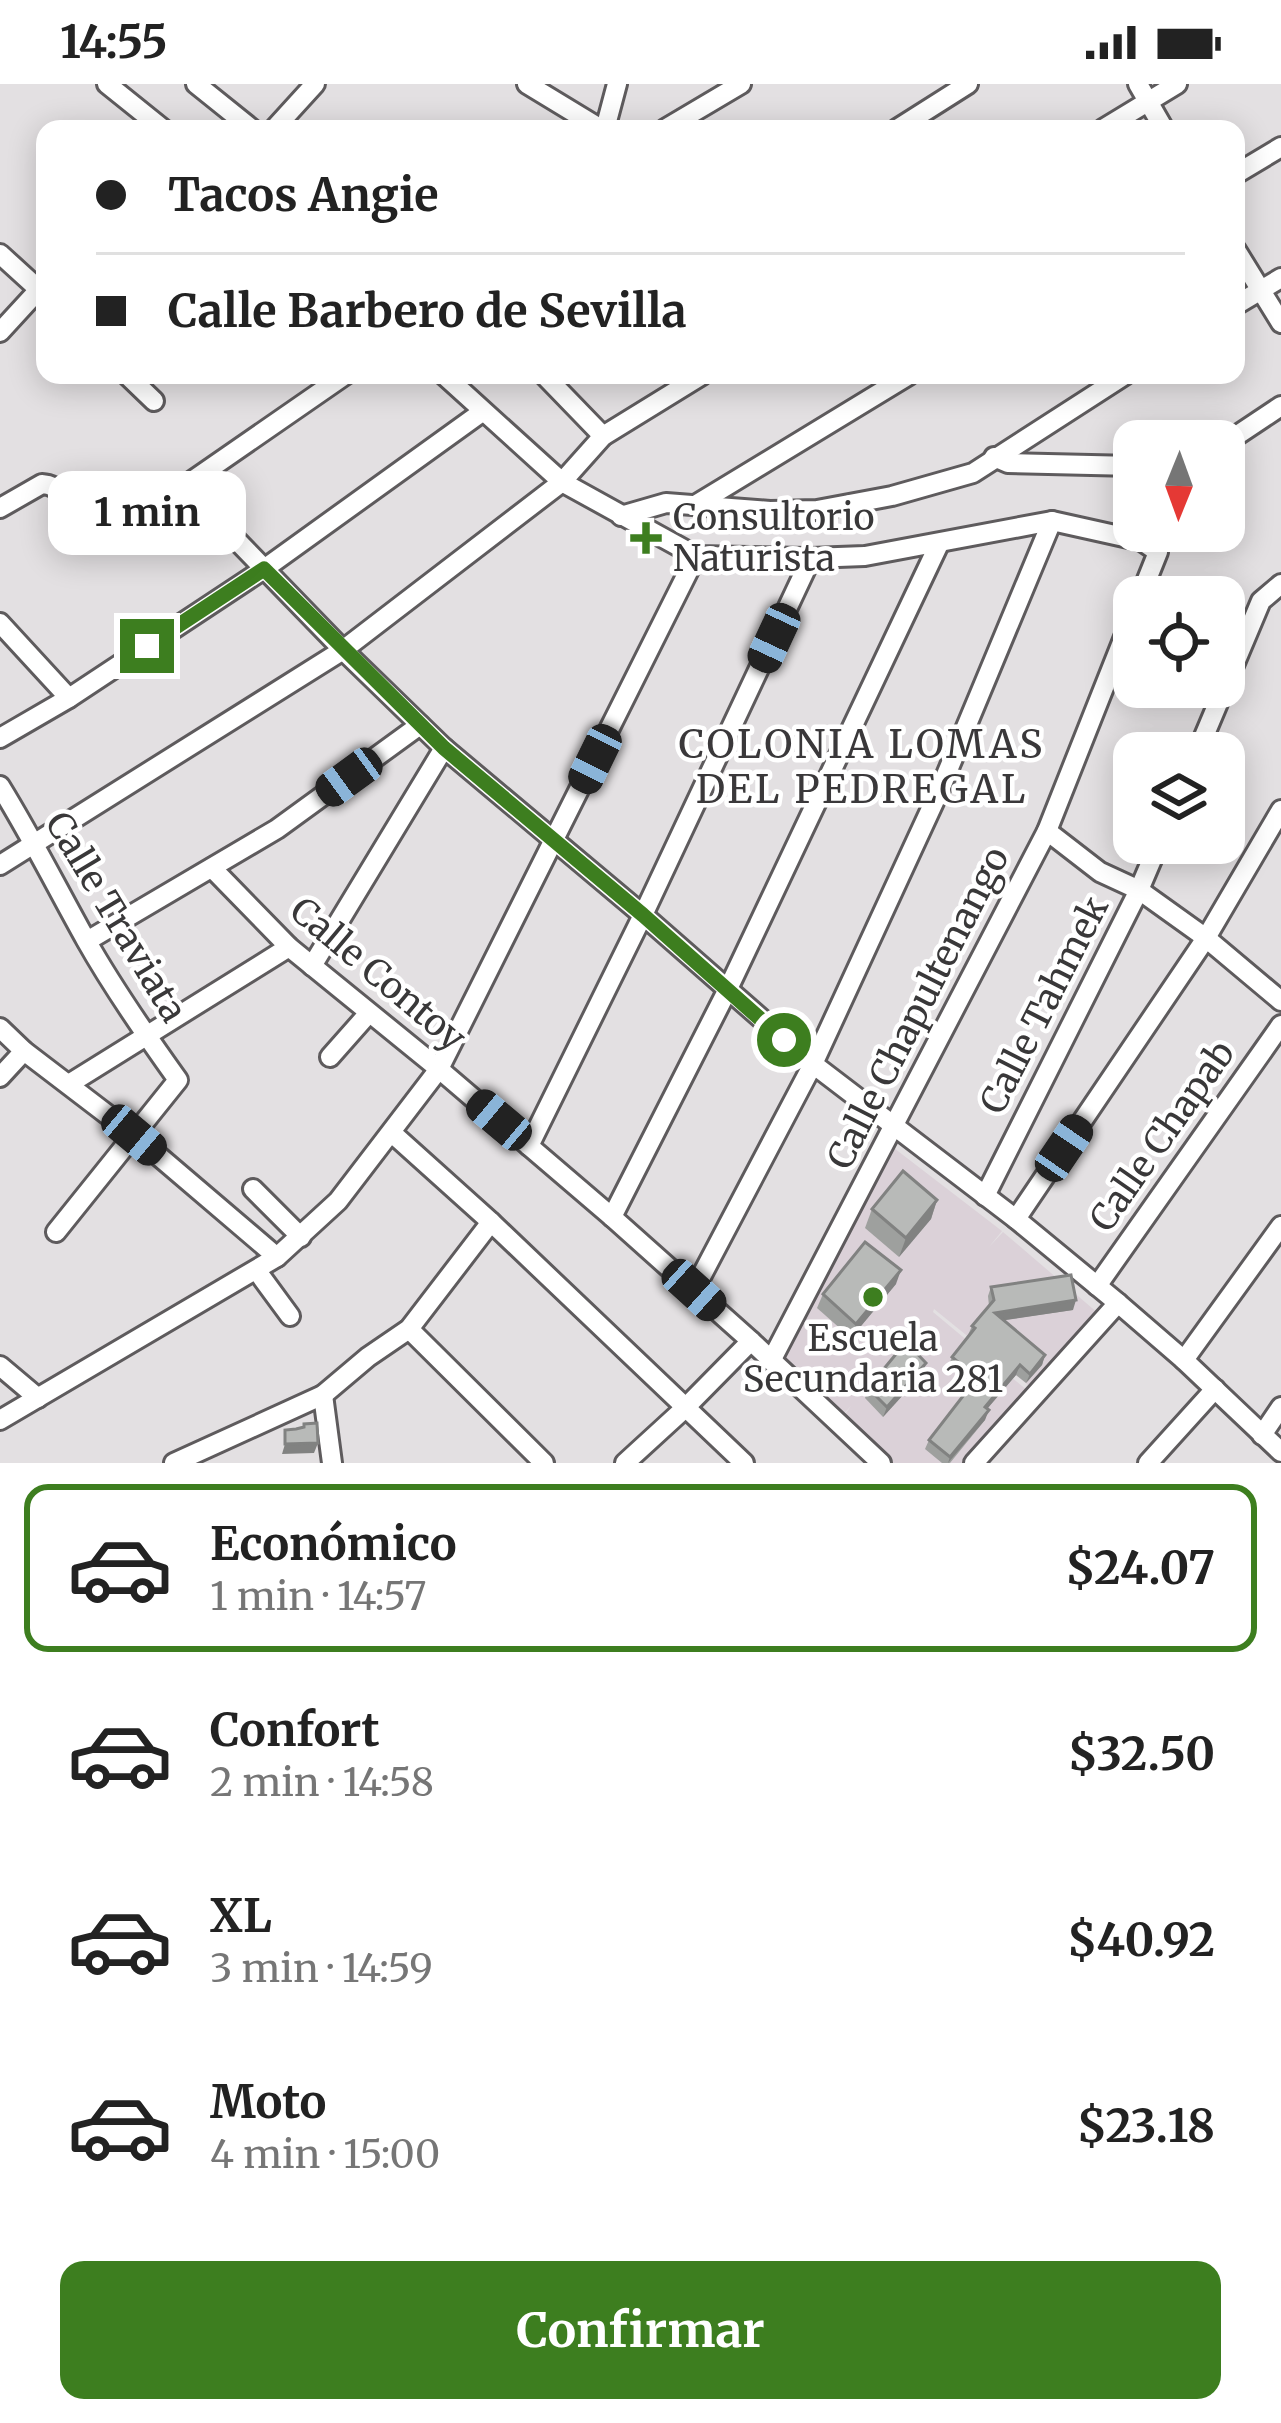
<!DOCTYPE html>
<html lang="es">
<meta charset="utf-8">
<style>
:root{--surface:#fff;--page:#f2f2f2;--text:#222;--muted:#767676;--line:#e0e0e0;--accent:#3d7e1f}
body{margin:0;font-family:Merriweather,serif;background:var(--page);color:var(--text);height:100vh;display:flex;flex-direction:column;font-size:45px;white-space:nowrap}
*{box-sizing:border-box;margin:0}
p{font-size:39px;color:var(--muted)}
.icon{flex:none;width:66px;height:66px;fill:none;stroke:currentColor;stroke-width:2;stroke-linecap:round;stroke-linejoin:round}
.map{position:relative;height:1379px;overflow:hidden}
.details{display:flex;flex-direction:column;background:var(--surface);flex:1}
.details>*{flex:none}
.guide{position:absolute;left:36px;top:36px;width:1209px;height:264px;border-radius:24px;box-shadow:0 6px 30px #0003;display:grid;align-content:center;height:264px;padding:0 60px;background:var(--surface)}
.needle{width:78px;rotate:181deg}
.tools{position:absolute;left:1113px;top:336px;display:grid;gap:24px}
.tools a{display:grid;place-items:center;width:132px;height:132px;border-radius:24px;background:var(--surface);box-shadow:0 6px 30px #0003;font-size:60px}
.end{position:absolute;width:54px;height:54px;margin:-27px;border:15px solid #3d7e1f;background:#fff;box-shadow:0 0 0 6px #fff}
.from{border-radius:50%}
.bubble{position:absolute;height:84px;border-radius:24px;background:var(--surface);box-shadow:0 6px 30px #0003;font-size:39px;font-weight:700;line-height:84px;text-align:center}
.car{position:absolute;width:36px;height:72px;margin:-36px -18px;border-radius:15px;box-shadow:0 0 9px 3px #0007;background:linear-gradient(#222 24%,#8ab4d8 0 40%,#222 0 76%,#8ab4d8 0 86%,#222 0)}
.guide b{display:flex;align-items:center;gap:42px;height:114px;font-size:45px}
.guide b+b{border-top:3px solid var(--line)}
.guide i{width:30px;height:30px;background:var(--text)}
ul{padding:21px 0 0;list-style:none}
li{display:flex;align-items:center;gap:36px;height:168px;margin:0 24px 18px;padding:0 36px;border:6px solid transparent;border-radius:24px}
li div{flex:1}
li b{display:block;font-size:45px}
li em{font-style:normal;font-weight:700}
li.current{border-color:var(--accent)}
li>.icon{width:108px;height:108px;stroke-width:1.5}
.cta{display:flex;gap:24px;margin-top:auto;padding:24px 60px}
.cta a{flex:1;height:138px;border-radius:24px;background:var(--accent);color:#fff;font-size:48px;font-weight:700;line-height:138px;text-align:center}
.status{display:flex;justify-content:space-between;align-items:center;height:84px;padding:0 60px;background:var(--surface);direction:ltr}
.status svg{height:33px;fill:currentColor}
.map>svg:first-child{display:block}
.built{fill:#dbd1d8}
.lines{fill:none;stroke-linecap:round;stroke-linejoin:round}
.minor-casing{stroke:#5e5b5d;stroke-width:24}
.minor{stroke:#fff;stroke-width:18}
.wall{fill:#9ea09e}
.shaded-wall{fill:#818281}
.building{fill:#b8bab8;stroke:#818281;stroke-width:3}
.route{stroke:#3d7e1f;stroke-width:15}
.poi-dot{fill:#3d7e1f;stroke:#fff;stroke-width:4.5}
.labels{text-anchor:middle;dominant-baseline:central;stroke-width:9;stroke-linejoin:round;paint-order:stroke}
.poi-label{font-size:36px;fill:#393839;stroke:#fff;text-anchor:start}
.street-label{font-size:36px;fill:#393839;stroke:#fff}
.neighbourhood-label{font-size:39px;letter-spacing:3px;fill:#3a383a;stroke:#fff}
</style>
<div class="status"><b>14:55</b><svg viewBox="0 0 49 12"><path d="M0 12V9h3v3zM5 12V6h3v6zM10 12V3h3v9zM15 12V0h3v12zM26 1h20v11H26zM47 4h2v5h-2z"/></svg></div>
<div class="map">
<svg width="1281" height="1379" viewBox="0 0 1281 1379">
<rect width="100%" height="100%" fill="#e3e0e2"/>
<polygon class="built" points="890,1061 1002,1147 989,1163 1003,1148 1099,1230 1033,1305 934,1225 933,1228 1028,1307 965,1379 882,1379 837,1341 851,1322 835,1339 763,1279"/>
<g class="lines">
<g class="minor-casing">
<g id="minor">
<polyline points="107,0 163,45"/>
<polyline points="196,0 252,45"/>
<polyline points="527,0 601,45"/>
<polyline points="1138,0 1164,45"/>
<polyline points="274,45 315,0"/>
<polyline points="605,45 617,0"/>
<polyline points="665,45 741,0"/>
<polyline points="897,45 968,0"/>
<polyline points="1103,45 1177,0"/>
<polyline points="1236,90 1281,63"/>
<polyline points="1236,166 1281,239"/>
<polyline points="0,170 45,211"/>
<polyline points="1236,221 1281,194"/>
<polyline points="0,248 45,199"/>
<polyline points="127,291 154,317"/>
<polyline points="444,291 562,398 696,472 811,474 865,472 1052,437 1142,457 1158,468 1140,513"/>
<polyline points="544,291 603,352"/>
<polyline points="1224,360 1281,322"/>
<polyline points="994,373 1008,379 1134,382"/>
<polyline points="185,403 343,566 444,664 643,831 813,980 1016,1135 1118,1219 1184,1276 1281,1368"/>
<polyline points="697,420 909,291"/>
<path d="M0,424L42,400C66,401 79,431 92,450L98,454L111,453L345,291"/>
<polyline points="621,432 666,419 770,427 817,426 892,412 973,389 1125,291"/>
<polyline points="0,539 69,614"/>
<polyline points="0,654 69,614 264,485 482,328"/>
<polyline points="1197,669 1261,517 1281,500"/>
<path d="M0,702C31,752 57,804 86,856C113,904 145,950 178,996L56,1148"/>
<polyline points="1047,747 1100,788 1139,806 1206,854 1281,917"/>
<polyline points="0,781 343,566 562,398 603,352 702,291"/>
<polyline points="212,784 289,863 439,985 612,1133 751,1257 881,1379"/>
<polyline points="87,857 277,745 420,641"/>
<polyline points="312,882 444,664"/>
<polyline points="0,944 24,967 134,1051 277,1173"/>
<polyline points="330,973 368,930"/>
<polyline points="0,993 24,967"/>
<polyline points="69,1000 289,863"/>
<polyline points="392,1049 491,1138 744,1379"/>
<polyline points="529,1062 643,831 811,474"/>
<polyline points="253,1105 301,1153"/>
<polyline points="985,1112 1139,806 1159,759"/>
<polyline points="612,1133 727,907 939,460"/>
<polyline points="1016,1135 1206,854 1281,726"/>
<polyline points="257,1187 290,1232"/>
<polyline points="1097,1202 1281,941"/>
<polyline points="694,1206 813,980 941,703 1052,437"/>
<polyline points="409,1245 544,1379"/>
<polyline points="1184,1276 1281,1142"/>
<polyline points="771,1277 1047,747 1134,528"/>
<polyline points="0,1282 38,1314"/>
<polyline points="323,1311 332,1379"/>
<polyline points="0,1336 277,1173 338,1117 439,985 696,472"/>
<polyline points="1262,1351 1281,1323"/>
<polyline points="174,1379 323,1311 368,1273 409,1245 491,1138"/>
<polyline points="625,1379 684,1325 751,1257"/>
<polyline points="974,1379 1118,1219"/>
<polyline points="1148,1379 1215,1305"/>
</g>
</g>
<use href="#minor" class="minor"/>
</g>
<g class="wall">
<polygon points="937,1116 931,1135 899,1173 865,1144 872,1125"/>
<polygon points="896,1200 851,1254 817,1224 823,1210"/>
<polygon points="991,1203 1073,1226 1004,1236 1045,1271 1042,1281 1026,1299 1016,1291 987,1325 985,1336 950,1379 942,1379 925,1365 929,1356 971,1301 948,1283 952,1273 968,1251 972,1242 989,1222 988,1212"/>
<polygon points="923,1289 883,1333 865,1314 868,1304"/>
</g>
<g class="shaded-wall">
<polygon points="937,1116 931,1135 899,1173 906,1154"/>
<polygon points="901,1186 896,1200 851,1254 856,1240"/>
<polygon points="1076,1216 1073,1226 992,1238 995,1229"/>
<polygon points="1045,1271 1042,1281 1026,1299 1030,1290"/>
<polygon points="926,1279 923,1289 883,1333 887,1323"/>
<polygon points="1020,1281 1016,1291 981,1332 985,1323"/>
<polygon points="989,1326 985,1336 948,1379 950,1373"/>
<polygon points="318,1359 314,1369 282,1370 285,1360"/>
</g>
<g class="building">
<polygon points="903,1087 937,1116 906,1154 872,1125"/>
<polygon points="865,1158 901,1186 856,1240 823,1210"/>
<polygon points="1071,1191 1076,1216 995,1229 1045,1271 1030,1290 1020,1281 985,1323 989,1326 950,1373 929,1356 977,1294 952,1273 975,1244 972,1242 994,1216 991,1203"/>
<polygon points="906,1258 926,1279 887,1323 868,1304"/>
<polygon points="317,1339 318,1359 285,1360 285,1346 296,1345 304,1343 304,1340"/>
</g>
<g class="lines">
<polyline class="route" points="147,562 264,485 444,664 643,831 784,956"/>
</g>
<g class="poi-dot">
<path d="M640 436h12v12h12v12h-12v12h-12v-12h-12v-12h12z"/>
<circle cx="873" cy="1213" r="12"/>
</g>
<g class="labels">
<g class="poi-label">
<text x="673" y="433">Consultorio<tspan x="673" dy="41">Naturista</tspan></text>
<text x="873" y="1254" text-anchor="middle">Escuela<tspan x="873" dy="41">Secundaria 281</tspan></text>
</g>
<g class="street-label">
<text transform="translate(116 833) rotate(59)">Calle Traviata</text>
<text transform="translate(378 890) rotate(40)">Calle Contoy</text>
<text transform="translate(1044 921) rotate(-63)">Calle Tahmek</text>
<text transform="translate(918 924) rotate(-63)">Calle Chapultenango</text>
<text transform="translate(1162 1052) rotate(-55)">Calle Chapab</text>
</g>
<g class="neighbourhood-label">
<text x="862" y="660">COLONIA LOMAS<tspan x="862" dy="45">DEL PEDREGAL</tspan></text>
</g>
</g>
</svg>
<div class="tools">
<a><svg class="needle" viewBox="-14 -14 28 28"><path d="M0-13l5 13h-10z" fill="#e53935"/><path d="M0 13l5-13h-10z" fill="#767676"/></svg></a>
<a><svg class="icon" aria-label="locate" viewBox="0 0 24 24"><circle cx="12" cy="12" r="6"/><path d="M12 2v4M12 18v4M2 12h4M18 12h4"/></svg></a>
<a><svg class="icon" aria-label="layers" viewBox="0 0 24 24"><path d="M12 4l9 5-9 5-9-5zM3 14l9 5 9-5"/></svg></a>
</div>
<i class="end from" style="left:784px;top:956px"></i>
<i class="end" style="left:147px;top:562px"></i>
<div class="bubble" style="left:48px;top:387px;width:198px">1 min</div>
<i class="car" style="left:774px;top:554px;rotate:205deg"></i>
<i class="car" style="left:595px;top:675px;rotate:206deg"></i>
<i class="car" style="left:349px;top:693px;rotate:234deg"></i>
<i class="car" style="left:499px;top:1036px;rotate:310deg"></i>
<i class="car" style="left:134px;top:1051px;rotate:130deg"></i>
<i class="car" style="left:1064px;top:1064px;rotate:34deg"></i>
<i class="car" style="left:694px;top:1206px;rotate:132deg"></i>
<div class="guide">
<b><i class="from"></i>Tacos Angie</b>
<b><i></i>Calle Barbero de Sevilla</b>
</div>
</div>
<section class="details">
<ul>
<li class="current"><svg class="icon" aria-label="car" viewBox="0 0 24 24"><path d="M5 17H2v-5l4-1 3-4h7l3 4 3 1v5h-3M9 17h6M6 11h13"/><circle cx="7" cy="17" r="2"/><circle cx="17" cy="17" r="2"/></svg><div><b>Económico</b><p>1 min · 14:57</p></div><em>$24.07</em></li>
<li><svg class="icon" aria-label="car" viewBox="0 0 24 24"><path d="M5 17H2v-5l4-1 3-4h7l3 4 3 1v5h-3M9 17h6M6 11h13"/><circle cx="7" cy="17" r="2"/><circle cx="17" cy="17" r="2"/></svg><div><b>Confort</b><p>2 min · 14:58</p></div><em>$32.50</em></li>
<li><svg class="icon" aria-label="car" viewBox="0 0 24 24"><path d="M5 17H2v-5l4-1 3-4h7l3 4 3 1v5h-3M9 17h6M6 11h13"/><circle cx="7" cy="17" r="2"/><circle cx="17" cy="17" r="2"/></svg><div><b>XL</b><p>3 min · 14:59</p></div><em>$40.92</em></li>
<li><svg class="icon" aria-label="car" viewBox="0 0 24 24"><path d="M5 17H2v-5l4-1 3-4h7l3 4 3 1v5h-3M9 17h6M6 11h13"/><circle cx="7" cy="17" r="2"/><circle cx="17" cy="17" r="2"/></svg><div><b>Moto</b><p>4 min · 15:00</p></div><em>$23.18</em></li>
</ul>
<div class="cta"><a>Confirmar</a></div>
</section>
